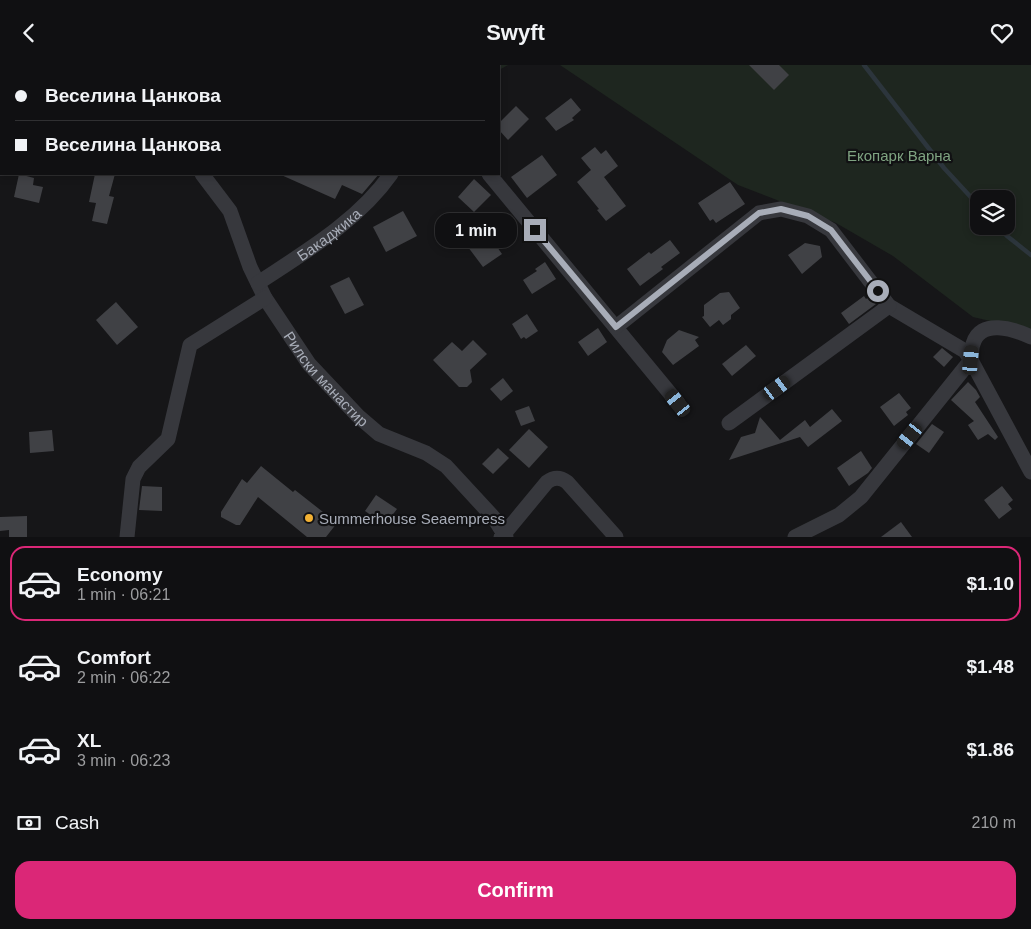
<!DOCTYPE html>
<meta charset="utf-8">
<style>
:root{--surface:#101012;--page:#19191b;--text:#f1f3f6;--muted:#9c9d9f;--line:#303032;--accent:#db2777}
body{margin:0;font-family:Arial,sans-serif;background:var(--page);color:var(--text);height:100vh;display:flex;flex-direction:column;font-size:19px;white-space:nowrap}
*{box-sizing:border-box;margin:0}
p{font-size:16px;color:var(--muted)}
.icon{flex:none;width:28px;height:28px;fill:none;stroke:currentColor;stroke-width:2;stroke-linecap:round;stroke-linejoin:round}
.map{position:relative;height:472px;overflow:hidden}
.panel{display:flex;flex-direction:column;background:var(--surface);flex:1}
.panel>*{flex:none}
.hud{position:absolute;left:0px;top:0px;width:500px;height:110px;box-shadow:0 2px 8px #0003,0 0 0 1px var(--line);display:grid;align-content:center;height:110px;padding:0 15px;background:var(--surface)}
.tools{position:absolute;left:970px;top:125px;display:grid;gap:10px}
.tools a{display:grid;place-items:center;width:45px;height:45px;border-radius:10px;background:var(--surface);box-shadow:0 2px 8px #0003,0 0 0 1px var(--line);font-size:25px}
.end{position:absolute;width:22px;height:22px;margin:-11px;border:6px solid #a8adb8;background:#111;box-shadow:0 0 0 2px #111}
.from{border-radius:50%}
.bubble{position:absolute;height:35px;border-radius:15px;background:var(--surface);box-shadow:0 2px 8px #0003,0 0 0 1px var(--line);font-size:16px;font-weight:700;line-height:35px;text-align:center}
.car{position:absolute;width:15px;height:30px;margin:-15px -8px;border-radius:6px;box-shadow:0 0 4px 1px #0007;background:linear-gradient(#222 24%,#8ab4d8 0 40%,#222 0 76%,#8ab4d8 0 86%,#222 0)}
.hud b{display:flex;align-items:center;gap:18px;height:48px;font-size:19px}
.hud b+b{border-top:1px solid var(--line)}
.hud i{width:12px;height:12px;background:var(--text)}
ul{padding:9px 0 0;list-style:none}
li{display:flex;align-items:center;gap:15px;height:75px;margin:0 10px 8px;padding:0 5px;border:2px solid transparent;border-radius:15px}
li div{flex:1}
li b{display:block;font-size:19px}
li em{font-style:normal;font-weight:700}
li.selected{border-color:var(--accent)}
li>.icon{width:45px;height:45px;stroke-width:1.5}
.pay{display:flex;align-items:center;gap:12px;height:55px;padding:0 15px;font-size:19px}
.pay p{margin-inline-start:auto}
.action{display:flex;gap:10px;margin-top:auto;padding:10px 15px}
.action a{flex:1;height:58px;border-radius:15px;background:var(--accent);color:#fff;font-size:20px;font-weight:700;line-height:58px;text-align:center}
header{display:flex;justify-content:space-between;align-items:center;height:65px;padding:0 15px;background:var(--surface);font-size:22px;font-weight:700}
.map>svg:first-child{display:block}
.green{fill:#1e261f;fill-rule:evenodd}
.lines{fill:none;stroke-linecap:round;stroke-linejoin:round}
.stream{stroke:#2c353c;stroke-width:4.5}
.building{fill:#404145}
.minor{stroke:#37383d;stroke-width:15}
.route{stroke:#a8adb8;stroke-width:6}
.poi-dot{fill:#f2b134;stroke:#111113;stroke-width:2}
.labels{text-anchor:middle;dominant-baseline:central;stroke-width:4.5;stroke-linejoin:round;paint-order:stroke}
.park-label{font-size:15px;fill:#7fa381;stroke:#111113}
.street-label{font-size:15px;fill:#a8adb8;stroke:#111113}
.poi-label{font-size:15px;fill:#a8adb8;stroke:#111113;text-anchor:start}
</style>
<header><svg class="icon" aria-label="back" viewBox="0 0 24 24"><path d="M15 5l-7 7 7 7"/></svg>Swyft<svg class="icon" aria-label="heart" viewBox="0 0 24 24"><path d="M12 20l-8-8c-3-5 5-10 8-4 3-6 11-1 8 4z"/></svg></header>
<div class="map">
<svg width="1031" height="472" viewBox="0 0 1031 472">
<rect width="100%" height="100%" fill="#161618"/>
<g class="green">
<polygon points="398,0 508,0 499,5 499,1"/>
<path d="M560,0H1031V269L1020,263L973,252L893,191L836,158L738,120ZM979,134H1006V161H979Z"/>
</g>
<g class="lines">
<g class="stream">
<polyline points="864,0 944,103 979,141"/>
<polyline points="998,161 1007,171 1031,190"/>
</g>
</g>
<g class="building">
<polygon points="749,0 779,0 789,10 774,25"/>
<polygon points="571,33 581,45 572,53 574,55 556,66 545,53"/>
<polygon points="516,41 529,54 508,75 499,65 499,58"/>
<polygon points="595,82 601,89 606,85 618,101 604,112 626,141 606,156 597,145 599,144 577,117 591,105 581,93"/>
<polygon points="542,90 557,110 527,133 511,112"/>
<polygon points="19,109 34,113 33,120 43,122 39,138 14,132"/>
<polygon points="95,109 115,109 109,131 114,132 107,159 92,156 96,138 89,137"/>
<polygon points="279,109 379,109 362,129 342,120 335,134"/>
<polygon points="474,114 491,130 474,147 458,132"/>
<polygon points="730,117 745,139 716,158 713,154 710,156 698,138"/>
<polygon points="403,146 417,171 386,187 373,162"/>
<polygon points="488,169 502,189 483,202 468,182"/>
<polygon points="670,175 680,188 661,202 663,204 640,221 627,204 649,187 651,189"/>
<polygon points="805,178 820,181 822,192 802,209 788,190"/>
<polygon points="545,197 556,214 532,229 523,215 537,206 535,204"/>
<polygon points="349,212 364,240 345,249 330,221"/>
<polygon points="729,227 740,243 731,250 731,254 723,260 719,255 710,262 702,252 704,251 704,240 720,228"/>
<polygon points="864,231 866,234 870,231 876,239 849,259 841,248"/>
<polygon points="116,237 138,262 117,280 96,255"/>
<polygon points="527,249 538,266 526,274 524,272 521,274 512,259"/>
<polygon points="598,263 607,277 588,291 578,277"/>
<polygon points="679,265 699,272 695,275 699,281 673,300 662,287 667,275"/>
<polygon points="473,275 487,289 470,305 472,317 467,322 459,322 433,295 452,277 462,286"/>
<polygon points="746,280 756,291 732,311 722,299"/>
<polygon points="942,283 953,292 944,302 933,292"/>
<polygon points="503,313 513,326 501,336 490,324"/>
<polygon points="968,317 976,325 980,332 975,337 998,372 995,375 988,369 978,375 968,360 974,356 951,335"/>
<polygon points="899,328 911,343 906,347 908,350 894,361 880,342"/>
<polygon points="529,341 535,356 521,361 515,346"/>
<polygon points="832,344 842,356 808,382 800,372 729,395 741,372 755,368 760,352 780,375 805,355 810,362"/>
<polygon points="932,359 944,367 929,388 916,379"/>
<polygon points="529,364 548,382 529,403 509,385"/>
<polygon points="52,365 54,386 30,388 29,367"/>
<polygon points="498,383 509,393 493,409 482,399"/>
<polygon points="861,386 872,403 868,408 849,421 837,403"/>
<polygon points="261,401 293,427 295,425 337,458 326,472 307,472 258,432 240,460 236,460 221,452 221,447 242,414 247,418"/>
<polygon points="142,421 162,422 162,446 139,445"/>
<polygon points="1002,421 1013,435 1008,439 1012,444 999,454 984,435"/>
<polygon points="376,430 397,444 385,460 365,446"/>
<polygon points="27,451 27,472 9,472 9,465 0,466 0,452"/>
<polygon points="901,457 912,472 881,472"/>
</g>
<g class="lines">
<g class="minor">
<polyline points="389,0 390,1"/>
<polyline points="97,1 97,0"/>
<path id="s1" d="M202,109L230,146L250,202L265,233L309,299L358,351L379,369L426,388L446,401L494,453L504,469L501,472"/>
<polyline points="489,109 678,338"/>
<path id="s2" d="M258,218C305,187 358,156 391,109"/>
<polyline points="616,262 759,148 781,144 808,151 831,165 889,241 965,286 971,295"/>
<path d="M971,295C972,290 971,284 973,279C980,253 1014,264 1031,272"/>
<polyline points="729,358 889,241"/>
<polyline points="127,472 133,414 139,402 168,374 190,280 265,233"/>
<path d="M506,472L504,469L547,417C554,412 560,412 567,417L616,472"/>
<polyline points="795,472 839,450 861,432 971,295 1031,407"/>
</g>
</g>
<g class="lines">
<polyline class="route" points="535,165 616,262 759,148 781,144 808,151 831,165 878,226"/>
</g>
<circle class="poi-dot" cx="309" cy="453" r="5"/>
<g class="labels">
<g class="park-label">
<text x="899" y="90">Екопарк Варна</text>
</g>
<g class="street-label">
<text stroke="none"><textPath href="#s2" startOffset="86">Бакаджика</textPath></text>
<text stroke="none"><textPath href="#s1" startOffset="242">Рилски манастир</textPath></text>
</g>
<g class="poi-label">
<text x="319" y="453">Summerhouse Seaempress</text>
</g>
</g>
</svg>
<div class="tools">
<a><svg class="icon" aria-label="layers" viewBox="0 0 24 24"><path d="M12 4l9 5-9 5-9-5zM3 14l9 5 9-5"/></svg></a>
</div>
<i class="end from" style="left:878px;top:226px"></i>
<i class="end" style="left:535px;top:165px"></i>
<div class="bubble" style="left:435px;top:148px;width:82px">1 min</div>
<i class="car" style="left:971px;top:295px;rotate:5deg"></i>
<i class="car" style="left:777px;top:323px;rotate:54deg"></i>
<i class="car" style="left:678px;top:338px;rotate:321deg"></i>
<i class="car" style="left:910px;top:371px;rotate:219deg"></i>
<div class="hud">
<b><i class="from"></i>Веселина Цанкова</b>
<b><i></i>Веселина Цанкова</b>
</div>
</div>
<section class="panel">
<ul>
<li class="selected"><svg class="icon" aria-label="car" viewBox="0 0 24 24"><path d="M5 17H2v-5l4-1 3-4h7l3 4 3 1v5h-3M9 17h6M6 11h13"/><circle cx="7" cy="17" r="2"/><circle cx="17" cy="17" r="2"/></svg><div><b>Economy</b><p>1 min · 06:21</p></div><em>$1.10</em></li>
<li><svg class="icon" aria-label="car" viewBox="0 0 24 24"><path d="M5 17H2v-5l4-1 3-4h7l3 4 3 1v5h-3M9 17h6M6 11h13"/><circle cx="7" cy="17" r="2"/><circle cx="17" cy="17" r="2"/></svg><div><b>Comfort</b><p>2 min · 06:22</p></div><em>$1.48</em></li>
<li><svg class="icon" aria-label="car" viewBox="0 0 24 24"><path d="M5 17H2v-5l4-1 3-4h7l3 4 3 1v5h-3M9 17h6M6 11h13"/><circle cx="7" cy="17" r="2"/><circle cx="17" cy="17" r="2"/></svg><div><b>XL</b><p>3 min · 06:23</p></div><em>$1.86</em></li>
</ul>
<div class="pay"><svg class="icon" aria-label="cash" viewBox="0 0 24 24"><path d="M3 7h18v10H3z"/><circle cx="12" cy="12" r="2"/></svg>Cash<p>210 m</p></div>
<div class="action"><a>Confirm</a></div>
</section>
